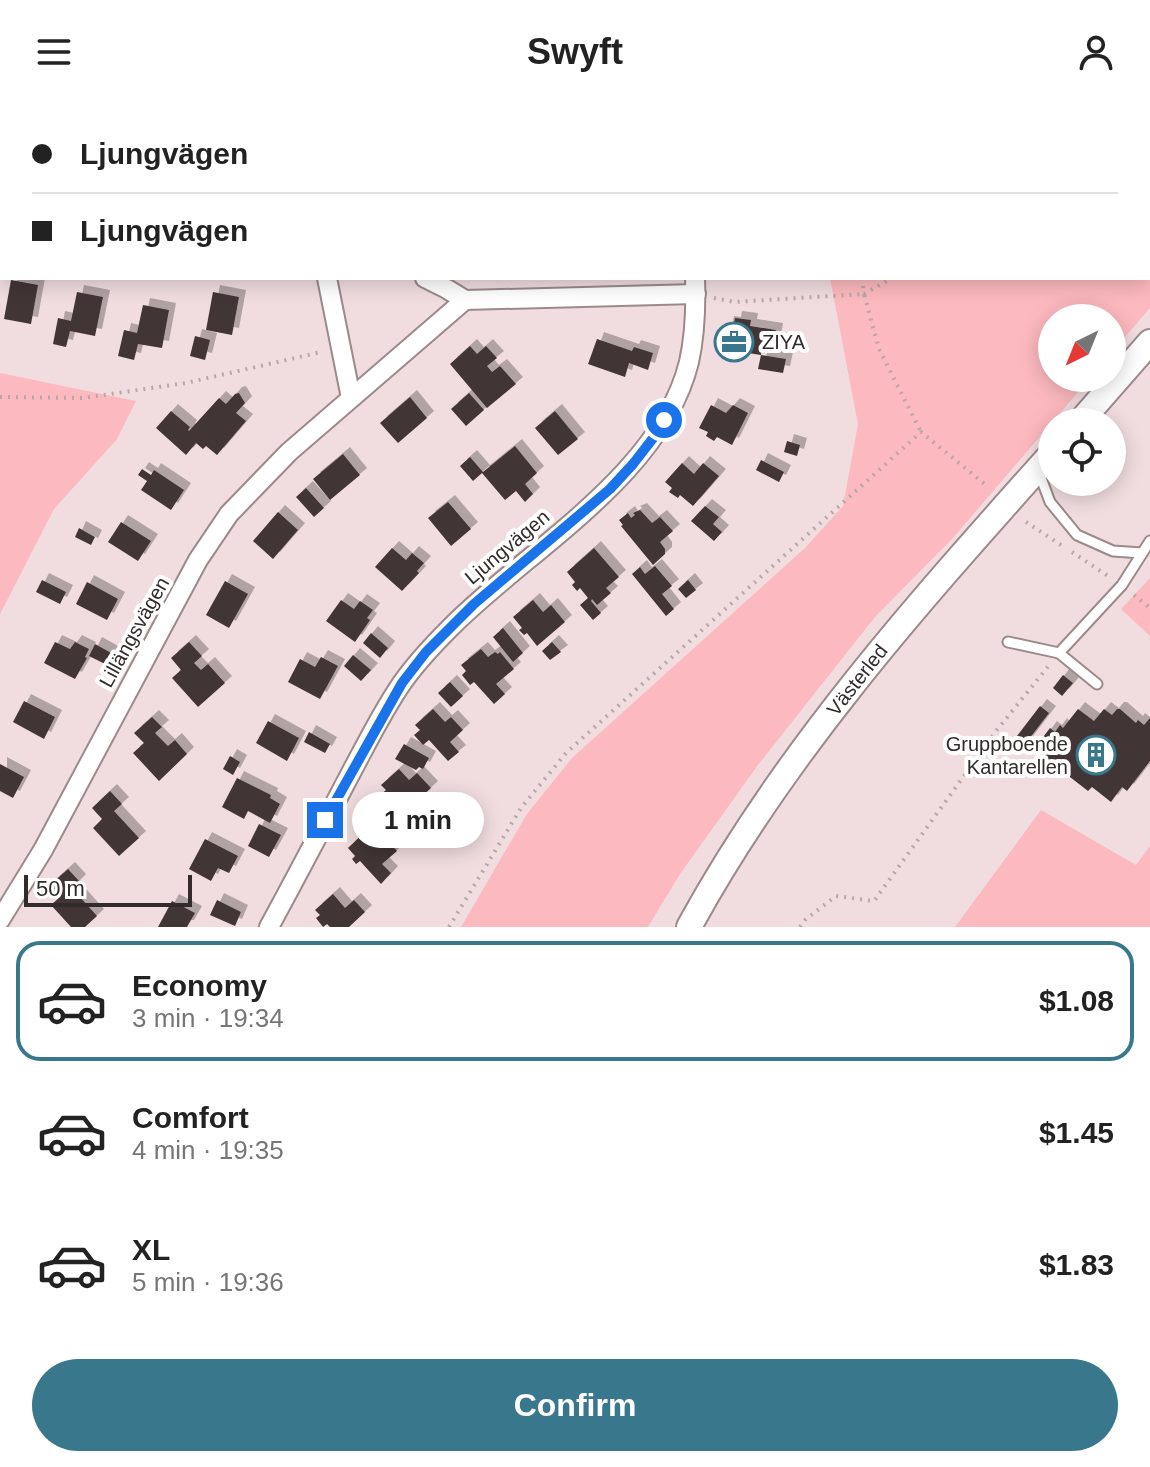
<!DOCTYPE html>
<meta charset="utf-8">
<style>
:root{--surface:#fff;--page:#f6f6f6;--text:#222;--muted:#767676;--line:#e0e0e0;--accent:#38778c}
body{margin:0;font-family:Helvetica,sans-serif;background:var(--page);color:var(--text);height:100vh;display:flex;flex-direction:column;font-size:30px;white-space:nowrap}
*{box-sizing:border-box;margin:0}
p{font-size:26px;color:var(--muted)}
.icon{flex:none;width:44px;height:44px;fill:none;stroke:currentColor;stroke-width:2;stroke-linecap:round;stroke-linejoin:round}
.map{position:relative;height:823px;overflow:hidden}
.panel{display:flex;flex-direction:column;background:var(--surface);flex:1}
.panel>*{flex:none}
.top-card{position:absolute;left:0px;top:0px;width:1150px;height:176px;box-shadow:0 4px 20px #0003;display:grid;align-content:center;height:176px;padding:0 32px;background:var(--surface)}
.needle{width:52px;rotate:223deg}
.controls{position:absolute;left:1038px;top:200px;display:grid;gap:16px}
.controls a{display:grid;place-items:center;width:88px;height:88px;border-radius:50%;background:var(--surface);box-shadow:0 4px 20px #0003;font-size:40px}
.scale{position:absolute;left:24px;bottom:20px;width:168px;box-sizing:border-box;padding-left:8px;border:4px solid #322b2b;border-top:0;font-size:22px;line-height:28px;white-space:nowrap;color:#322b2b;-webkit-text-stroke:6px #fff;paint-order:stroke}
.end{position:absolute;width:36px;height:36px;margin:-18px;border:10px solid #1a73e8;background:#fff;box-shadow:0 0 0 4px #fff}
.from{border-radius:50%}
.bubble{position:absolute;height:56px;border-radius:28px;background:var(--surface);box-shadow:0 4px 20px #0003;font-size:26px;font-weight:700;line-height:56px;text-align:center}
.top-card b{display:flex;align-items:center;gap:28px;height:76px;font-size:30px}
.top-card b+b{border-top:2px solid var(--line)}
.top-card i{width:20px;height:20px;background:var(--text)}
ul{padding:14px 0 0;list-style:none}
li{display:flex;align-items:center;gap:24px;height:120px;margin:0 16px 12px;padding:0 16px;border:4px solid transparent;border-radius:24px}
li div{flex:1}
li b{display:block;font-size:30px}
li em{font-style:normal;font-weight:700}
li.active{border-color:var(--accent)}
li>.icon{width:72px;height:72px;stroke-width:1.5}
.primary-button{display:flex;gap:16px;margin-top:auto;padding:16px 32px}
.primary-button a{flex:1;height:92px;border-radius:48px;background:var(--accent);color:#fff;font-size:32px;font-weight:700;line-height:92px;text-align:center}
header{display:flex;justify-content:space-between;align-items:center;height:104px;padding:0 32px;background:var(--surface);font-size:36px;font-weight:700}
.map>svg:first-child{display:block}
.green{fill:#fcb9bf}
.building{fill:#433435;filter:url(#shadow)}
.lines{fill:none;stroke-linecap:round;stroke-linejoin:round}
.service-casing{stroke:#9c8a8b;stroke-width:13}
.minor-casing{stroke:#9c8a8b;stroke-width:22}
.tertiary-casing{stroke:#9c8a8b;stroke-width:28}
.path{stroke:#b7a7a8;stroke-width:4;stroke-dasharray:2 6;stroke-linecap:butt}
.service{stroke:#fff;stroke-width:9}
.minor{stroke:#fff;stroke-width:18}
.tertiary{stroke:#fff;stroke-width:24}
.route{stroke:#1a73e8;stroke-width:10}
.labels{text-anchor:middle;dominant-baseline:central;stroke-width:8;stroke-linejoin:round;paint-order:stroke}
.poi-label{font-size:20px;fill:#322b2b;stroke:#fff;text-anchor:start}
.street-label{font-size:20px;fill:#322b2b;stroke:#fff}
</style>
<header><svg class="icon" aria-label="menu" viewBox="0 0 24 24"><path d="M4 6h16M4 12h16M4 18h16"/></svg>Swyft<svg class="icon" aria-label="person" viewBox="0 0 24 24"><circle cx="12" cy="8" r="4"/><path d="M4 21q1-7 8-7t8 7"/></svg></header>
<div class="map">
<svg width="1150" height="823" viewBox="0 0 1150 823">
<defs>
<filter id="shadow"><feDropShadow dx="7" dy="-7" stdDeviation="0" flood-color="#0004"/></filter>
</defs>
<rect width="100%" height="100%" fill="#f1dddf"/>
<g class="green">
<polygon points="783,0 1115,0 1120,2 784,2"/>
<polygon points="1148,13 1150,14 1150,204 1112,248 1112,214 1052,214 1052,274 1090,274 953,434 875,513 758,661 680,770 648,823 461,823 527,710 572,654 805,444 843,402 858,320 830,174 1148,174"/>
<polygon points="0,269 136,297 117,335 54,405 0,510"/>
<polygon points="1150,474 1150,532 1121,505"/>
<polygon points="1041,706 1136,761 1150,742 1150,823 955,823"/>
</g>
<g class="building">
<polygon points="11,176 38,181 31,220 4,215"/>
<polygon points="77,188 103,193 95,232 70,227 66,243 53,240 58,214 71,217"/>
<polygon points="213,188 239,193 232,231 206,226"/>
<polygon points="143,201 169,206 162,244 138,240 134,256 118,252 124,226 137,229"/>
<polygon points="735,214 751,216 750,222 776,226 773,243 762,241 761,251 786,255 783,269 758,265 761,251 722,245 727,219 734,220"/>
<polygon points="195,232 210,236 205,256 190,252"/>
<polygon points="597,235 632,247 634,243 653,249 648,266 629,259 625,273 588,260"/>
<polygon points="470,242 477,250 486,242 497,254 487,262 492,268 500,262 516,280 487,304 450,260"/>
<polygon points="239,289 245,299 236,309 246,317 217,351 206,342 203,345 196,339 186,351 156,324 171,307 190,323 188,326 189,327 219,294 226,300 235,290"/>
<polygon points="469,289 484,306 466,322 451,305"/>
<polygon points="410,293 427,314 398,339 380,319"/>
<polygon points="711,301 726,309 733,301 748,309 732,341 717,333 714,337 706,332 708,328 699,324"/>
<polygon points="555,307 578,335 558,351 535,324"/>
<polygon points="787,337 800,341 797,352 784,348"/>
<polygon points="515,342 537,369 525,380 533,390 525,398 516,387 505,396 482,369 473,377 460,362 470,353 483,368"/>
<polygon points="343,350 360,371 330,396 313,375"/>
<polygon points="761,356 784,368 779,378 756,366"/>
<polygon points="682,359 694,370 703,359 719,372 693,402 680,391 678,394 669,388 672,384 665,378"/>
<polygon points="142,365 151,371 154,366 184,386 171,406 141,386 147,377 138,371"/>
<polygon points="306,384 324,404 314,413 296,393"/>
<polygon points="448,398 471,425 451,442 428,414"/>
<polygon points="705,402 719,413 713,420 722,428 714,437 691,417"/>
<polygon points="640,406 652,419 660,413 673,427 660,438 665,445 665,450 653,461 621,422 623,421 619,416 628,409 631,414 635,411 633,409"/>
<polygon points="278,408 298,426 273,455 253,437"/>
<polygon points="121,418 151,437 138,457 108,438"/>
<polygon points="79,424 95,433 91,441 75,433"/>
<polygon points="392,444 406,456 412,449 424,459 417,467 419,469 402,487 375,463"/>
<polygon points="594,444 619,473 606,484 611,489 597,501 592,495 591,497 601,509 593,516 580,501 588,494 580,484 577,487 572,481 575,478 567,468"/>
<polygon points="655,462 672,482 662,490 674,505 666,512 632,470 640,463 645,470"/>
<polygon points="42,476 66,488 60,500 36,488"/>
<polygon points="688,476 696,486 686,494 678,485"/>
<polygon points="225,477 248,490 229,524 206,511"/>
<polygon points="87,478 118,495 107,516 76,500"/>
<polygon points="341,496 354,505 360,497 373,506 367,514 370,516 355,538 326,517"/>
<polygon points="533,496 543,508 551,501 565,518 537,542 527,529 524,531 519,526 522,524 513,513"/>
<polygon points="503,524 523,549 513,558 493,533"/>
<polygon points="371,529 388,544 380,554 363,539"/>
<polygon points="55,538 70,545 75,538 89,545 85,553 87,554 75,575 44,559"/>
<polygon points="189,538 202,552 194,559 201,566 208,560 225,579 198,603 172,574 181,566 171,554"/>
<polygon points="552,538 561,548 550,556 542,547"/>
<polygon points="95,540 113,550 107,561 89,552"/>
<polygon points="481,545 488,553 495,548 498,550 500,548 514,565 496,580 505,590 494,600 474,578 470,581 462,571 466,567 461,561"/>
<polygon points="353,551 371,566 361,577 344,562"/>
<polygon points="321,553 338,562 320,595 288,578 300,555 315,563"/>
<polygon points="1063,571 1073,579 1062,592 1053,584"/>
<polygon points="450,578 463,592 451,603 438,589"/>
<polygon points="24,597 55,613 44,635 13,618"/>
<polygon points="1040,602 1049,609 1026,639 1017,632"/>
<polygon points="433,605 445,618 451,613 463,626 450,638 459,648 448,657 429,636 423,641 414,631 420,626 415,621"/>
<polygon points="1078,605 1094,617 1104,605 1112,611 1117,605 1120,605 1136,619 1138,616 1144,621 1150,614 1150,657 1127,687 1122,683 1111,698 1092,683 1088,687 1034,645 1050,624 1055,628 1060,621 1063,624"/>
<polygon points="152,613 162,623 155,629 168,642 175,636 187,650 159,677 133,649 144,639 134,629"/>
<polygon points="268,617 299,634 287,657 256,639"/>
<polygon points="309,628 330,640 325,649 304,638"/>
<polygon points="404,640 429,654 423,665 419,663 416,666 395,655"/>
<polygon points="230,652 240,658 233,671 223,665"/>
<polygon points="0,660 24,673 13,694 0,687"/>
<polygon points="399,665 409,676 417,669 431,684 416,698 424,707 414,716 395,696 390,701 380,691 386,686 381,681"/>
<polygon points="237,674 271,691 270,694 280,700 270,719 248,707 244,715 222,703"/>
<polygon points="110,687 122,700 114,707 139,734 119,752 93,724 102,715 92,704"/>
<polygon points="371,698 395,715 386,728 361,711"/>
<polygon points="259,720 281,731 269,753 248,742"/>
<polygon points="365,728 377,740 384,733 397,747 382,760 391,769 381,780 360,757 356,760 352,755 355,752 348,744"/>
<polygon points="205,735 238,752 229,769 218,764 211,777 189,765"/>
<polygon points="68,765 79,777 72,784 97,812 85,823 71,823 51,801 61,792 50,781"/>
<polygon points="333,790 345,804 354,796 365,808 349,823 330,823 327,820 323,823 316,814 320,811 315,806"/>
<polygon points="217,796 241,808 235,822 210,811"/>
<polygon points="172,797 195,809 187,823 158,823"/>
</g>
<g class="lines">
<g class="service-casing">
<g id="service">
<polyline points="1038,366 1050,398 1077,431 1113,447 1142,449"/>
<polyline points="1008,538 1059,549"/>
<polyline points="1097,580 1059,549 1122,481 1150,437"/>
</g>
</g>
<g class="minor-casing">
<g id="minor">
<polyline points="609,0 611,2"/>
<polyline points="0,89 2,89"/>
<polyline points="327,174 351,294"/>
<polyline points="425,174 447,185 465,196 696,190"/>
<polyline points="0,816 43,746 198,456 229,410 289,348 465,196"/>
<path d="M269,823C298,770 326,716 354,663C369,635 384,605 402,579C416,559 433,541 450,524C528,445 661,372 689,258C695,231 696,202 695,174"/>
</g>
</g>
<g class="tertiary-casing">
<g id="tertiary">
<polyline points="1080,318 1150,238"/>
<path d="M689,823C784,648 920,497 1052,349"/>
</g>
</g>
<g class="path">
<polyline points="824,0 824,2"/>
<polyline points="1069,2 1070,0"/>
<polyline points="862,174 864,190 892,174"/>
<polyline points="714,194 734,198 864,190 879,245 921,328"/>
<polyline points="0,293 83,294 186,279 321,248"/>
<polyline points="1026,418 1064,443"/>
<polyline points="1072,448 1111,474"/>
<polyline points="1134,491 1150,504"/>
<polyline points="449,823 521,704 566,649 921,328 986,381"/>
<polyline points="800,823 805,816 836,792 874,797 997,626 1050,560"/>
</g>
<use href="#service" class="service"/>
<use href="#minor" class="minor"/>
<use href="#tertiary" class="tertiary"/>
</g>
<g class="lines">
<polyline class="route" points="325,716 402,579 426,548 474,500 610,385 633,360 654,333 664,316"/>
</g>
<defs>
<g id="office-ring" transform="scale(2)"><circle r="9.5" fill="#fff" stroke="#38778c" stroke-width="1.5"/><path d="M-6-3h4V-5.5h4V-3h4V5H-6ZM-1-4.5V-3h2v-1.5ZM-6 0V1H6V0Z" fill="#38778c"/></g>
<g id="building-ring" transform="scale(2)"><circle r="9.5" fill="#fff" stroke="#38778c" stroke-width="1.5"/><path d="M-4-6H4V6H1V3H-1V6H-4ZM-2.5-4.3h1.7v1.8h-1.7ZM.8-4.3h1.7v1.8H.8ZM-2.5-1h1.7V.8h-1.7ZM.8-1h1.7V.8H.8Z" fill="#38778c"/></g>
</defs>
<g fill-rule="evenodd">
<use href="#office-ring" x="734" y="238"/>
<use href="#building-ring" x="1096" y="651"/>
</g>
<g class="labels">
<g class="poi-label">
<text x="762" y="238">ZIYA</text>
<text x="1068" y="640" text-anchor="end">Gruppboende<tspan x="1068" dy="23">Kantarellen</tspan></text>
</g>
<g class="street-label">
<text transform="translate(507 443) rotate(-40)">Ljungvägen</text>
<text transform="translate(134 528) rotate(-61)">Lillängsvägen</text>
<text transform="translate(857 576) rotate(-52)">Västerled</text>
</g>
</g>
</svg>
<div class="controls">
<a><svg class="needle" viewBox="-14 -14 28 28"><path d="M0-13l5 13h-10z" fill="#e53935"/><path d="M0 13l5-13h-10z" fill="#767676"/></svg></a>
<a><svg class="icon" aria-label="locate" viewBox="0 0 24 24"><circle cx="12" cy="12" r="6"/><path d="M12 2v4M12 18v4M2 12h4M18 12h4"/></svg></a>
</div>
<div class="scale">50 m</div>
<i class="end from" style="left:664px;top:316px"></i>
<i class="end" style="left:325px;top:716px"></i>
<div class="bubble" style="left:352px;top:688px;width:132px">1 min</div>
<div class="top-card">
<b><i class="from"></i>Ljungvägen</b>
<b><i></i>Ljungvägen</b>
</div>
</div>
<section class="panel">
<ul>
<li class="active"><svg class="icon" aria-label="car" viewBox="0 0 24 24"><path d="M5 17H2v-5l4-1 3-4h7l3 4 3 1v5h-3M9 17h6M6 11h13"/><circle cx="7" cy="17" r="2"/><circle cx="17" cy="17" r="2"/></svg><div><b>Economy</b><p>3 min · 19:34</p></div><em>$1.08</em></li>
<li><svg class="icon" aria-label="car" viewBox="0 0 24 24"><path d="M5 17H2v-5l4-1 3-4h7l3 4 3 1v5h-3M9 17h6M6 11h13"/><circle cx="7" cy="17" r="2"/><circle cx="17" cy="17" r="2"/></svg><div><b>Comfort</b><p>4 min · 19:35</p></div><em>$1.45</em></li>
<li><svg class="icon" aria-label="car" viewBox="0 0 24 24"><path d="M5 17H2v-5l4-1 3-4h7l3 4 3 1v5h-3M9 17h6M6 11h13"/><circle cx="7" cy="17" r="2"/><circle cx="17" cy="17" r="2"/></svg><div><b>XL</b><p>5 min · 19:36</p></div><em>$1.83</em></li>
</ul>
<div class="primary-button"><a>Confirm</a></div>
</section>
